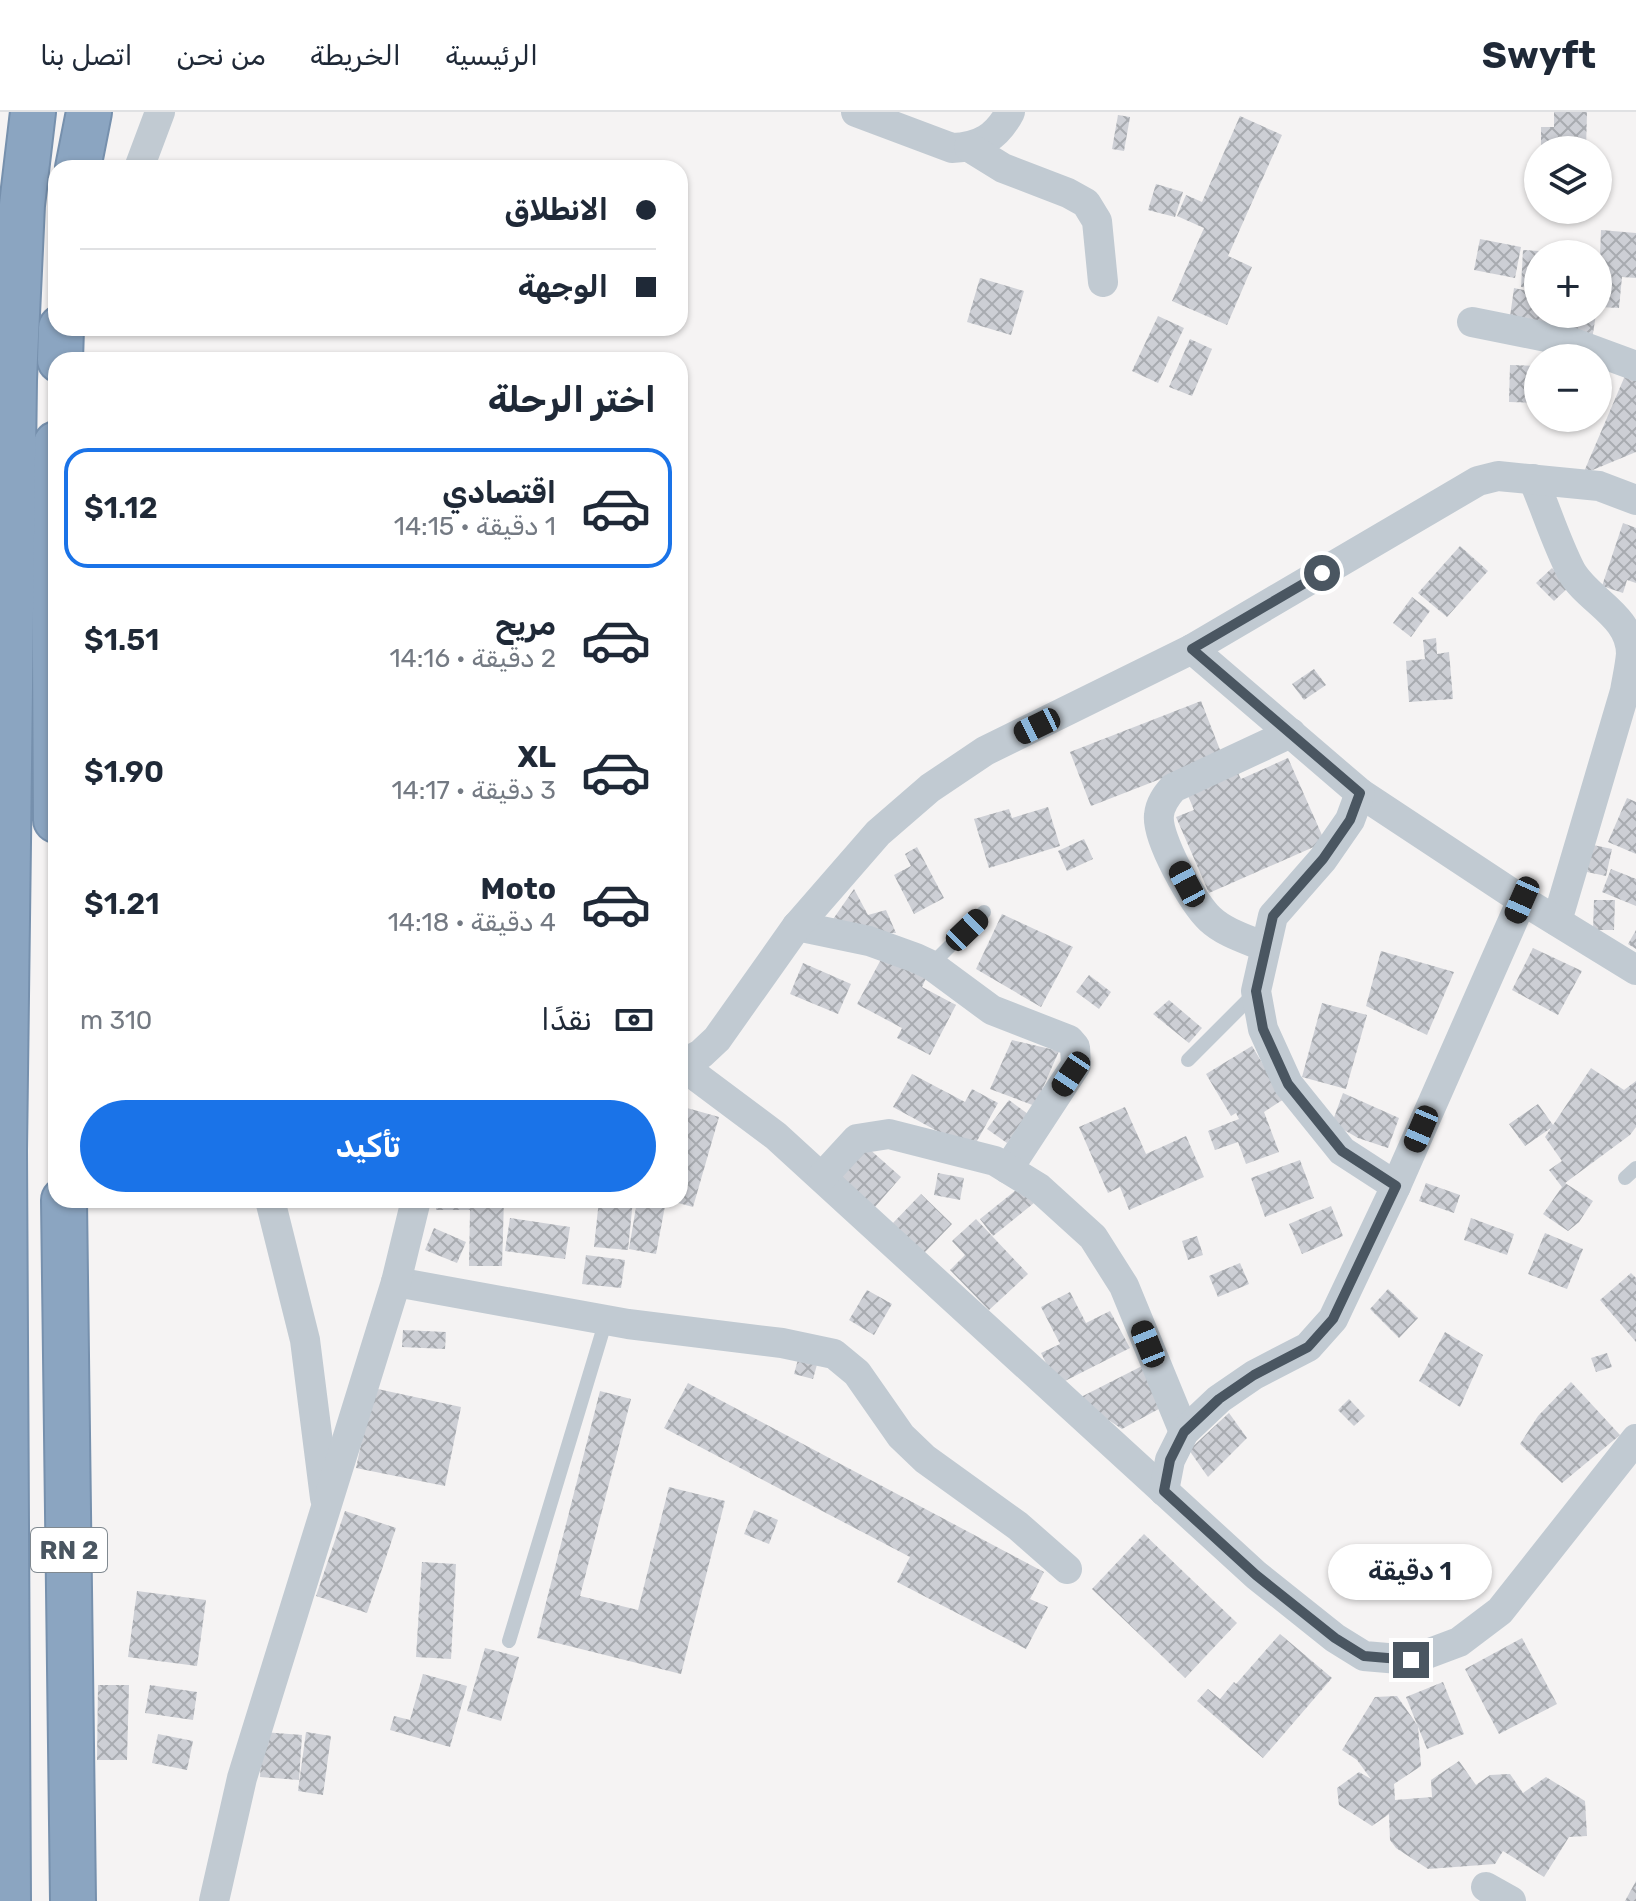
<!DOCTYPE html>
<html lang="ar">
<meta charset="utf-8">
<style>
:root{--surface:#fff;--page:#f6f6f7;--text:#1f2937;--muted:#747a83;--line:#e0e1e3;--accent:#1a73e8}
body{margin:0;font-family:Rubik,Cairo,sans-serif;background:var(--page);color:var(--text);direction:rtl;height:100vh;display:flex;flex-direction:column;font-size:30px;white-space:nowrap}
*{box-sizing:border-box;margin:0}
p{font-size:26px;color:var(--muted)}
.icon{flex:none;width:44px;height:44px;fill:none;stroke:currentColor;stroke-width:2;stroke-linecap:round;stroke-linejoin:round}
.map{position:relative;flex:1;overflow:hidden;direction:ltr}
.sheet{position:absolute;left:48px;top:240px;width:640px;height:856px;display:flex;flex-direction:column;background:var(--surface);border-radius:24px;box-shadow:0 2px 6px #0004;direction:rtl}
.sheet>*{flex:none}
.hud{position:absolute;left:48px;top:48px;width:640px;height:176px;border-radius:24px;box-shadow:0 2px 6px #0004;direction:rtl;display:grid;align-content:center;height:176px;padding:0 32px;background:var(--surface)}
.tools{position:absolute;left:1524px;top:24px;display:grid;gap:16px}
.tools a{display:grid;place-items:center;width:88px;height:88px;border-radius:50%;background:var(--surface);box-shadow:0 2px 6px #0004;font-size:40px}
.end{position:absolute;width:36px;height:36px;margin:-18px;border:10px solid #4a5661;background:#fff;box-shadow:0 0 0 4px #fff}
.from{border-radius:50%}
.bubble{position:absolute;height:56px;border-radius:28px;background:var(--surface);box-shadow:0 2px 6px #0004;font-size:26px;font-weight:600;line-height:56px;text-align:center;direction:rtl}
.car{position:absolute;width:24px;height:48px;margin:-24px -12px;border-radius:10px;box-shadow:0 0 6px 2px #0007;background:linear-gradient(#222 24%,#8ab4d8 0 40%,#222 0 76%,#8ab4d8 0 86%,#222 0)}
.hud b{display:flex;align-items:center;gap:28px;height:76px;font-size:30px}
.hud b+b{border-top:2px solid var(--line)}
.hud i{width:20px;height:20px;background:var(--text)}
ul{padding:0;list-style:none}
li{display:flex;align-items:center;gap:24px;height:120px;margin:0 16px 12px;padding:0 16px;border:4px solid transparent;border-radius:24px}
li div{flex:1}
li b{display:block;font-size:30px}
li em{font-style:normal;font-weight:600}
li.selected{border-color:var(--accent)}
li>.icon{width:72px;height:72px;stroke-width:1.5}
h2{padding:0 32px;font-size:36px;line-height:96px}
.pay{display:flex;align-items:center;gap:20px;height:88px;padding:0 32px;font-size:30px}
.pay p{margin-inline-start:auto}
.action{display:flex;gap:16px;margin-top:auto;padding:16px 32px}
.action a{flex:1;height:92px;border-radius:48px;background:var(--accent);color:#fff;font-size:32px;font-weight:600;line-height:92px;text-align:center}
header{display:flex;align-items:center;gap:48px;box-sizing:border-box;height:112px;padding:0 40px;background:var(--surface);border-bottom:2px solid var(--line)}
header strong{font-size:38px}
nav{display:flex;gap:44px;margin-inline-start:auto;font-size:28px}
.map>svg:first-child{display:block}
.building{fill:url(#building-cross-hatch)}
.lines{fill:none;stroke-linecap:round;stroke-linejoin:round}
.highway-casing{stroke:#7690ad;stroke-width:48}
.lane{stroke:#c1cad2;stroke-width:14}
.street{stroke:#c1cad2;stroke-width:30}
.highway{stroke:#8ba5c1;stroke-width:44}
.route{stroke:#4a5661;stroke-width:10}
.labels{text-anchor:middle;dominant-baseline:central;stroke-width:8;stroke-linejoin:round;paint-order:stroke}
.shield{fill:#fff;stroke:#808990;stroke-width:2}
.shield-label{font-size:26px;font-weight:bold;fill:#4a5661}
</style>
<header>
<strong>Swyft</strong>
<nav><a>الرئيسية</a><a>الخريطة</a><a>من نحن</a><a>اتصل بنا</a></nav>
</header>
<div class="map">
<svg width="1636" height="1789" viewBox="0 0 1636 1789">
<defs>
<pattern id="building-cross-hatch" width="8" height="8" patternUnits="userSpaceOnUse" patternTransform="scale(2)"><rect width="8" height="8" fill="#cdcfd5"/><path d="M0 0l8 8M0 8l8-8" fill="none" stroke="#a8abb0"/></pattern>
</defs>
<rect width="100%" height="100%" fill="#f5f3f3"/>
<g class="building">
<polygon points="1554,0 1587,0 1586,38 1541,38 1541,15 1554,15"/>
<polygon points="1118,3 1130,5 1124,39 1112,37"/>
<polygon points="1240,4 1282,23 1228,144 1252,155 1227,213 1172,189 1204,116 1177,104 1186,83 1202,90"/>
<polygon points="1156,72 1183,80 1175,105 1148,98"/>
<polygon points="1601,118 1636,121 1636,166 1622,165 1619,196 1598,195"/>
<polygon points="1480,127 1521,135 1515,166 1474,158"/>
<polygon points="1523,138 1553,140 1553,142 1538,142 1538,176 1521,175"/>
<polygon points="980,166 1024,179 1011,223 967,210"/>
<polygon points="1514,176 1538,181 1538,202 1553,202 1550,216 1509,212"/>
<polygon points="1569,202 1596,202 1592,228 1566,221"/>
<polygon points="1158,204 1184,216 1158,271 1132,259"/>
<polygon points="1190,227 1212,237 1192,284 1169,275"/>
<polygon points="1510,253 1538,254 1538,291 1509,290"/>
<polygon points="1627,259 1636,262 1636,340 1583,362"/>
<polygon points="1623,411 1636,416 1636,471 1627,468 1623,481 1602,474"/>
<polygon points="1460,434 1488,459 1447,505 1418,481"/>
<polygon points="1552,456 1570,474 1554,489 1536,471"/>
<polygon points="1412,485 1430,499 1411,525 1393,511"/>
<polygon points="1436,526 1437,542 1449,540 1453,587 1409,590 1406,549 1425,547 1423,528"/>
<polygon points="1314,557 1326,573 1304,588 1292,572"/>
<polygon points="1201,589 1222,643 1091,694 1070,640"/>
<polygon points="1288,646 1325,730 1209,781 1176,705 1194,698 1186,679 1236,657 1241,667"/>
<polygon points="1627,686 1636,690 1636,742 1608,730"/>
<polygon points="1048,695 1060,734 989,756 974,707 1009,697 1012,706"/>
<polygon points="1084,727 1093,747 1067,759 1058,739"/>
<polygon points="1593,733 1612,737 1606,764 1587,760"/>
<polygon points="917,735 944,786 914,802 894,763 911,754 905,742"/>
<polygon points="1611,757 1636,767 1636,794 1602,780"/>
<polygon points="854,777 868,803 886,798 896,821 844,822 829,813"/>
<polygon points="1594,788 1615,788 1614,818 1593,818"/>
<polygon points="1002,802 1073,835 1041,895 976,857"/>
<polygon points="1636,818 1636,837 1628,832"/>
<polygon points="1533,836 1582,859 1558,903 1512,878"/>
<polygon points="1381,839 1454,860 1427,923 1366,894"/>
<polygon points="885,840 928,862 922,875 956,893 930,943 897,926 902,916 857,892"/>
<polygon points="803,851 851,872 838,902 790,882"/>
<polygon points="1089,863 1111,880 1099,897 1076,880"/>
<polygon points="1169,888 1202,916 1189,931 1153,902"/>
<polygon points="1322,891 1367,903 1346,977 1302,965"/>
<polygon points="1012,928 1059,939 1035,994 990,977"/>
<polygon points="1252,934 1284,987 1264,1000 1279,1040 1246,1052 1238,1030 1215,1038 1208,1019 1239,1007 1236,1001 1231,1004 1206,962"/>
<polygon points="1591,956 1624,978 1636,969 1636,1015 1630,1023 1565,1071 1593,1089 1579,1110 1568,1119 1543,1102 1562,1075 1549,1058 1562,1049 1545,1025 1551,1016 1525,1034 1509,1012 1538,992 1553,1013"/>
<polygon points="912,962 965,990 972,977 998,991 972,1038 893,995"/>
<polygon points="1343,981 1399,1006 1388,1036 1358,1026 1332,1011"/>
<polygon points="1009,988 1028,1002 1007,1031 987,1017"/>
<polygon points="680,994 719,1005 693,1095 671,1089 680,1088"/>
<polygon points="1125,995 1146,1042 1186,1024 1204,1065 1129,1098 1120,1075 1108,1081 1079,1015"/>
<polygon points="867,1035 901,1065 874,1096 840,1066"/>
<polygon points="1300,1048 1314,1086 1265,1105 1251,1066"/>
<polygon points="938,1061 964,1066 960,1088 934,1083"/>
<polygon points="1426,1071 1460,1083 1454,1101 1419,1089"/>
<polygon points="1021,1074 1034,1091 993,1124 980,1107"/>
<polygon points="921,1082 952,1112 923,1142 892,1112"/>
<polygon points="436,1088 504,1088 502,1154 469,1154 470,1098 436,1098"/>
<polygon points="599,1088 633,1088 628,1138 594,1135"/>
<polygon points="637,1089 665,1094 656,1142 629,1137"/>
<polygon points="1331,1094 1343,1124 1302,1142 1289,1112"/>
<polygon points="510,1106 570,1115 565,1147 505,1139"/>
<polygon points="1471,1106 1514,1122 1507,1143 1464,1128"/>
<polygon points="976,1107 1028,1162 989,1198 950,1158 965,1143 952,1129"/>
<polygon points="434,1116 466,1130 457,1151 425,1138"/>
<polygon points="1545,1121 1583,1137 1567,1177 1528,1162"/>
<polygon points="1197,1124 1203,1143 1188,1148 1182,1129"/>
<polygon points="586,1143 625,1148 621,1176 582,1172"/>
<polygon points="1240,1151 1249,1172 1218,1185 1209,1164"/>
<polygon points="1631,1161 1636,1166 1636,1230 1600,1188"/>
<polygon points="1388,1177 1418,1206 1399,1226 1370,1197"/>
<polygon points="867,1178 892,1192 874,1223 849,1208"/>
<polygon points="1070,1180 1086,1211 1110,1199 1130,1236 1057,1273 1041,1241 1060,1232 1041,1195"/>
<polygon points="403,1218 446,1220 445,1237 402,1235"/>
<polygon points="1445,1220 1483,1243 1460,1295 1419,1269"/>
<polygon points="1607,1241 1612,1255 1596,1260 1591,1246"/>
<polygon points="799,1244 818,1249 813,1267 794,1262"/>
<polygon points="1148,1251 1166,1293 1122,1317 1077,1287"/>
<polygon points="1571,1270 1620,1323 1562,1371 1520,1332 1538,1304"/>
<polygon points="688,1271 1044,1460 1030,1487 1048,1495 1026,1537 897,1470 910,1445 664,1316"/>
<polygon points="373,1276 461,1295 445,1374 356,1356"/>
<polygon points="600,1279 631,1287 580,1484 638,1498 669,1375 725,1389 681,1562 537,1526"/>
<polygon points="1349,1287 1365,1304 1354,1314 1338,1298"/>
<polygon points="1229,1301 1247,1326 1208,1365 1189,1338"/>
<polygon points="754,1398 778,1408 769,1432 744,1422"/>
<polygon points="345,1399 396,1416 367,1501 316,1484"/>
<polygon points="1144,1422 1237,1511 1185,1566 1092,1477"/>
<polygon points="422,1450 456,1452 451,1547 416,1545"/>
<polygon points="137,1479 206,1488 197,1554 128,1545"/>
<polygon points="1280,1522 1332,1566 1263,1646 1197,1589 1208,1577 1220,1587 1234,1570 1236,1572"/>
<polygon points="1522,1526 1557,1592 1499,1622 1465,1557"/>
<polygon points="485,1536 519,1545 501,1609 467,1599"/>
<polygon points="423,1562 467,1574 450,1635 390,1618 394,1604 410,1608"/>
<polygon points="1443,1570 1464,1622 1427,1637 1406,1585"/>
<polygon points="98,1573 129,1573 127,1648 97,1648"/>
<polygon points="150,1573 197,1580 193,1608 145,1601"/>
<polygon points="1397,1584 1418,1614 1421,1654 1394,1672 1395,1688 1432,1685 1431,1668 1459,1649 1476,1673 1490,1663 1510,1662 1523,1681 1546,1665 1585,1689 1587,1724 1569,1725 1544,1765 1503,1739 1495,1752 1428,1757 1396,1736 1390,1728 1389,1702 1372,1714 1339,1693 1337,1676 1359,1660 1371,1667 1357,1648 1342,1638 1375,1585"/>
<polygon points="263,1620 302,1623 299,1668 260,1665"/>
<polygon points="306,1620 331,1624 323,1683 298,1679"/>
<polygon points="158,1622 193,1629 187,1658 152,1651"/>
<polygon points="1636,1769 1636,1789 1625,1789"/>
</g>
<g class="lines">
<g class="highway-casing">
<g id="highway">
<polyline points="78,56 89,0"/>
<polyline points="60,248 61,216"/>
<polyline points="56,332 54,387 56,708"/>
<polyline points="64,1088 73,1789"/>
<polyline points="8,1789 4,1039 14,268 22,93 33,0"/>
</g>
</g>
<g class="lane">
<polyline points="931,853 984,800"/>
<polyline points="1188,948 1256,880"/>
<polyline points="1625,1066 1636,1056"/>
<polyline points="509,1529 606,1208"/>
</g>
<g class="street">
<path d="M856,0L952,36C980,35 997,25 1010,0"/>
<polyline points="969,35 1003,56 1068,81 1086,91 1097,109 1103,170"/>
<polyline points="139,56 160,0"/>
<polyline points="1472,210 1571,230 1636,254"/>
<path d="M1533,367C1546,397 1556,430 1571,459C1588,489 1631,503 1631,542C1630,554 1627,567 1625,579L1557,809"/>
<polyline points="1192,537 1360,681 1522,788 1636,858"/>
<polyline points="1360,681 1350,708 1323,747 1273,804 1256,879 1263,917 1288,972 1342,1039 1396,1074"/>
<polyline points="797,814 869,829 916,846 931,853 992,898 1069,928 1075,935 1076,953 1008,1057"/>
<path d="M1265,835C1246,827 1225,821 1210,807C1193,791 1156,726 1159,703C1160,692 1166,684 1173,676L1291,621"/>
<polyline points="680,953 701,942 717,927 797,814 878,721 930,676 985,639 1192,537 1478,369 1498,364 1599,374 1636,388"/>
<polyline points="681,953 776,1024 1256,1463 1335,1526 1364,1544 1411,1548 1459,1530 1500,1499 1636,1327"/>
<polyline points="822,1065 857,1027 889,1022 995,1049 1039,1076 1093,1125 1124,1174 1184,1320"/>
<polyline points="270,1088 305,1228 325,1386"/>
<polyline points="396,1170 628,1212 782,1231 834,1242 857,1261 901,1324 925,1347 1018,1414 1067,1457"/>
<polyline points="1164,1379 1170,1348 1184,1320 1219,1287 1254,1263 1308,1235 1333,1207 1396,1074 1522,788"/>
<polyline points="1486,1775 1511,1789"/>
<polyline points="214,1789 242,1666 396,1170 416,1088"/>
</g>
<use href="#highway" class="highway"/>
</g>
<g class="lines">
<polyline class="route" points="1322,461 1192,537 1360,681 1350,708 1323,747 1273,804 1256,879 1263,917 1288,972 1342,1039 1396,1074 1333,1207 1308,1235 1254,1263 1219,1287 1184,1320 1170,1348 1164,1379 1256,1463 1335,1526 1364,1544 1411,1548"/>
</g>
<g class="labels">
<rect class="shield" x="31" y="1416" width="76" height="44" rx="6"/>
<g class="shield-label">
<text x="69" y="1438">RN 2</text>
</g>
</g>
</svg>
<div class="tools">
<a><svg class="icon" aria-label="layers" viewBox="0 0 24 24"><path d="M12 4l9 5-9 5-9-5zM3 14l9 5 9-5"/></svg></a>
<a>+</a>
<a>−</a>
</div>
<i class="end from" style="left:1322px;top:461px"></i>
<i class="end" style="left:1411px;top:1548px"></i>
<div class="bubble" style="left:1328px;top:1432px;width:164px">1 دقيقة</div>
<i class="car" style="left:1037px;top:614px;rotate:244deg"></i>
<i class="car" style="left:1187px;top:772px;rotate:332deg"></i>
<i class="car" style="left:1522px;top:788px;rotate:204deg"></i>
<i class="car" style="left:967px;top:818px;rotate:46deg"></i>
<i class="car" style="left:1071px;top:962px;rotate:214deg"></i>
<i class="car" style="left:1421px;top:1017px;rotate:203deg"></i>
<i class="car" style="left:1148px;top:1232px;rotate:338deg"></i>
<div class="hud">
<b><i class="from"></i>الانطلاق</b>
<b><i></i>الوجهة</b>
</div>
<section class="sheet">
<h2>اختر الرحلة</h2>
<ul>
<li class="selected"><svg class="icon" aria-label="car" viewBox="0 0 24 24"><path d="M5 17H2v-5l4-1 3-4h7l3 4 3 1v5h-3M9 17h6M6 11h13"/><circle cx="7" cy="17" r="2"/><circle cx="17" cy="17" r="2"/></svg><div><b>اقتصادي</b><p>1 دقيقة · 14:15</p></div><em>$1.12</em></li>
<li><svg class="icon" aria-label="car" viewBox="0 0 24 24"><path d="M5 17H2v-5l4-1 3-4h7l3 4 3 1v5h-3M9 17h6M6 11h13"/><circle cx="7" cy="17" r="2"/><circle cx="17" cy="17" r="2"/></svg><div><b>مريح</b><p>2 دقيقة · 14:16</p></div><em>$1.51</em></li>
<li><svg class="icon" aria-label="car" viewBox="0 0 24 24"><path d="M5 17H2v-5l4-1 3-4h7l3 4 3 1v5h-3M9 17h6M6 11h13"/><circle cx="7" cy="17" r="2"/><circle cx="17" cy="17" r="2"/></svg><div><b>XL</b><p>3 دقيقة · 14:17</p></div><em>$1.90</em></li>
<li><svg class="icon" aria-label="car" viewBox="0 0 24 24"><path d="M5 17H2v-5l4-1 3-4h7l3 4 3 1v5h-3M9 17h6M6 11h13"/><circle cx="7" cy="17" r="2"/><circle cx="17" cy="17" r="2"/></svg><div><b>Moto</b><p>4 دقيقة · 14:18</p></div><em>$1.21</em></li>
</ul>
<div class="pay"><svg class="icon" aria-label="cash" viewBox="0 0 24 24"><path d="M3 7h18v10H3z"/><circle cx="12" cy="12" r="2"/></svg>نقدًا<p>310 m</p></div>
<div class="action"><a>تأكيد</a></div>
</section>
</div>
